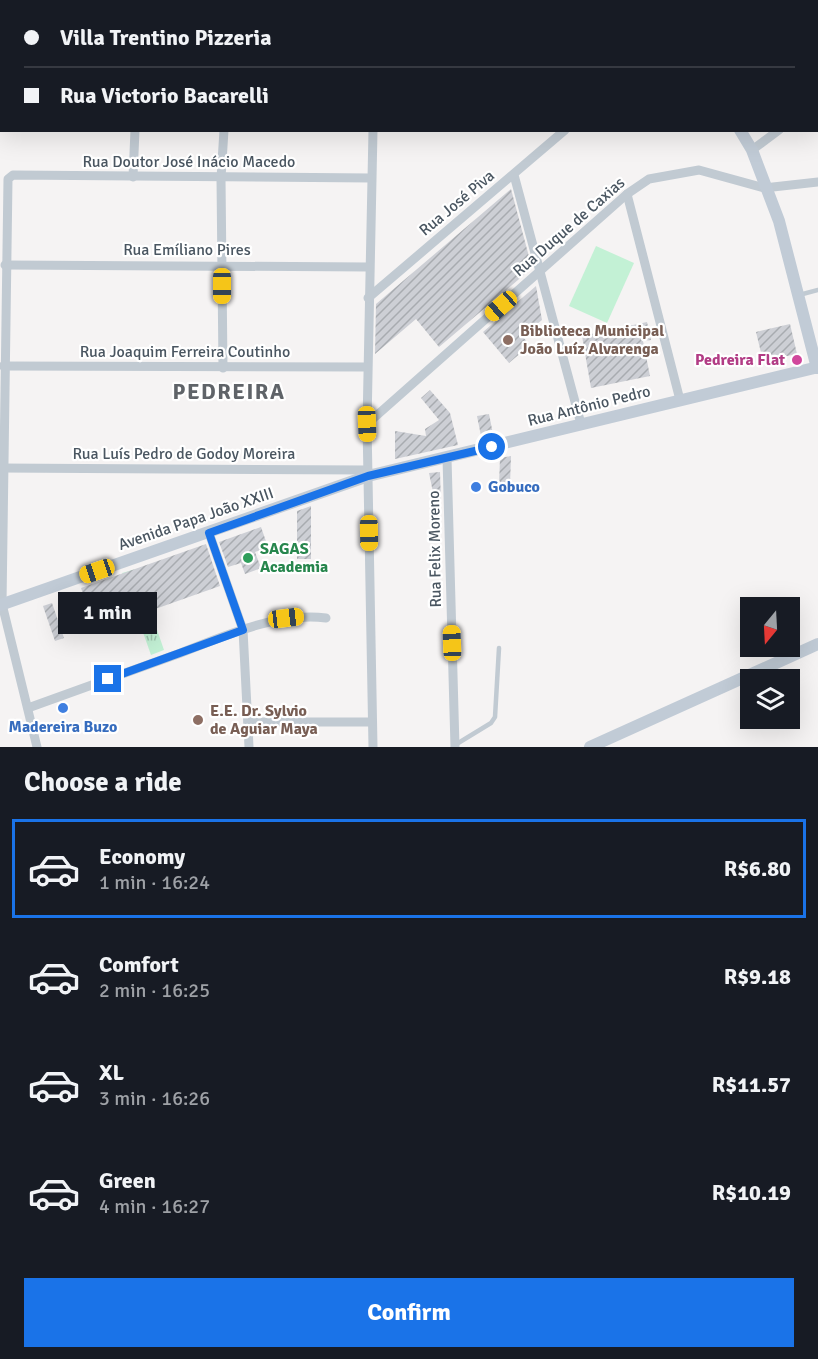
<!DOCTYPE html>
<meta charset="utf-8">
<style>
:root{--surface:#171b24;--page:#20242c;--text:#f1f3f6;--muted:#9ea1a6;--line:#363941;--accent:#1a73e8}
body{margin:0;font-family:Signika,sans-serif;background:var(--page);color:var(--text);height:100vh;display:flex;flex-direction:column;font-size:22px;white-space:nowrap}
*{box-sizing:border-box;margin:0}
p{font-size:20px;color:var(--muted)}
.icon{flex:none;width:33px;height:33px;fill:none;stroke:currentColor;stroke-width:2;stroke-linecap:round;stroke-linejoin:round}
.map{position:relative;height:747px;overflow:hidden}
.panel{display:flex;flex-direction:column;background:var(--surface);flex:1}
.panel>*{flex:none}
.hud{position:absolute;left:0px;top:0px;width:819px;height:132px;box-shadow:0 6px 24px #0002;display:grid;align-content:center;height:132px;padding:0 24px;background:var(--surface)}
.needle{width:39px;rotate:198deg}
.tools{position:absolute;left:740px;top:597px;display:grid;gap:12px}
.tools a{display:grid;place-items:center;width:60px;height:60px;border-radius:0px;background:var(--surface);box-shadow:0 6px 24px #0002;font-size:30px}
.end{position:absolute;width:27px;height:27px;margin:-14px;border:8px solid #1a73e8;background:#fff;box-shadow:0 0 0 3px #fff}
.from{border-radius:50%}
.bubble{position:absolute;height:42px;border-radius:0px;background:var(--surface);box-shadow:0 6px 24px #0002;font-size:20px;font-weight:700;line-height:42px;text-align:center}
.car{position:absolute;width:18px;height:36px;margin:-18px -9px;border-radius:8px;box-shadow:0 0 4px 2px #0007;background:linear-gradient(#f5c518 24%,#345 0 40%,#f5c518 0 76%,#345 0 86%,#f5c518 0)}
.hud b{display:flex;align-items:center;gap:21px;height:57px;font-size:22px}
.hud b+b{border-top:2px solid var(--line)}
.hud i{width:15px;height:15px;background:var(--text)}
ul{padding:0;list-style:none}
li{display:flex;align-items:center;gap:18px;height:99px;margin:0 12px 9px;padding:0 12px;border:3px solid transparent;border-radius:0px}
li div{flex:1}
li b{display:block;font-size:22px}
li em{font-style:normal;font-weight:700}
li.selected{border-color:var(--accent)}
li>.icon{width:54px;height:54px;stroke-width:1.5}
h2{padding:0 24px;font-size:27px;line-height:72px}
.action{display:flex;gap:12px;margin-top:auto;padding:12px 24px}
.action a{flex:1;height:69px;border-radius:0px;background:var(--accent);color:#fff;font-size:24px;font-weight:700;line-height:69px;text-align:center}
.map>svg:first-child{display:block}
.grass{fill:url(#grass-tufts)}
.park{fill:#c3f1d5}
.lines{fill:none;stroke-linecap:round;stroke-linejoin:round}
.river{stroke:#90daee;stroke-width:18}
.building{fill:url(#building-hatch)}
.lane{stroke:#c1cad2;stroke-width:4.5}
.street{stroke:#c1cad2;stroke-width:9}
.secondary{stroke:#c1cbd6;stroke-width:12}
.route{stroke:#1a73e8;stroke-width:8}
.education-dot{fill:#8d6e63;stroke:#fff;stroke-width:2}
.hotel-dot{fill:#d1479c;stroke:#fff;stroke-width:2}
.shop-dot{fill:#3f7fe0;stroke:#fff;stroke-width:2}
.leisure-dot{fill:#2e9e5b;stroke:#fff;stroke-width:2}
.labels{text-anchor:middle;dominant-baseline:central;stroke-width:4.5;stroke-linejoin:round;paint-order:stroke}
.street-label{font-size:16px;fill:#4a5661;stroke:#fff}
.education-label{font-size:16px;font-weight:bold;fill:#785e54;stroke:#fff;text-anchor:start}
.hotel-label{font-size:16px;font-weight:bold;fill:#b23c85;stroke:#fff;text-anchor:end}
.shop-label{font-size:16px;font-weight:bold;fill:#366cbe;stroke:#fff;text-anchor:start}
.leisure-label{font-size:16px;font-weight:bold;fill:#27864d;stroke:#fff;text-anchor:start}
.district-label{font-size:22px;font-weight:bold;letter-spacing:1.5px;fill:#5f6368;stroke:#fff}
</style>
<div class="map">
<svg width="818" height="747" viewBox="0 0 818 747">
<defs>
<pattern id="grass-tufts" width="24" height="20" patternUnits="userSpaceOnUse" patternTransform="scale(1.5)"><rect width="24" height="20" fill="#c3f1d5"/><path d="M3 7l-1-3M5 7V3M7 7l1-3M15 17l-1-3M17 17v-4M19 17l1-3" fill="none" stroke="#a0c6b0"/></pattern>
<pattern id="building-hatch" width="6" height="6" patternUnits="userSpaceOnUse" patternTransform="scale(1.5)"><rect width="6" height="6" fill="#cdcfd5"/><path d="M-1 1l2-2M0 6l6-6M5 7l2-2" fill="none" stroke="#a8abb0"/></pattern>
</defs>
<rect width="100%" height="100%" fill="#f5f3f3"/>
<polygon class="grass" points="136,569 164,650 151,655 122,573"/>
<polygon class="park" points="596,246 634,263 607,323 569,306"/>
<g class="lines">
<g class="river">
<polyline points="680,0 684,2"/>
<polyline points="749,2 751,0"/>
</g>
</g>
<g class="building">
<polygon points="511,189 532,268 439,347 416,319 375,354 376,304"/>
<polygon points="536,286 542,320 522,336 530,345 509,363 483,332"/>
<polygon points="647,322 651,340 643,341 650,376 591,388 582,336"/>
<polygon points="790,324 797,354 763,361 756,332"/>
<polygon points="430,390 450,413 458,445 395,459 395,431 426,436 425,429 439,420 421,398"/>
<polygon points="489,414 493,434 481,436 477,416"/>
<polygon points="511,456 510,485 499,485 500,458"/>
<polygon points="440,472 441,502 435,502 429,473"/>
<polygon points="311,506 311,559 297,559 297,511"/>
<polygon points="261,527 268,547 255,552 261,568 245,574 241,563 228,567 219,542"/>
<polygon points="206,544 220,586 96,630 81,588"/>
<polygon points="52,603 64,638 55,641 43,606"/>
</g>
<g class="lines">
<g class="lane">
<polyline points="799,295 818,290"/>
<polyline points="455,745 491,723 495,717 499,648"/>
</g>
<g class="street">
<polyline points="201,0 202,2"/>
<polyline points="377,2 377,0"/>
<polyline points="0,34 2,34"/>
<polyline points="818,56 818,55"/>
<polyline points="373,130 367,424 373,747"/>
<polyline points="752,150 779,130"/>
<polyline points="514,175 581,424"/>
<polyline points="133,177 135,130"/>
<polyline points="627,194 680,400"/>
<polyline points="5,265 369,267"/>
<polyline points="368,298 565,130"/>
<polyline points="3,366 367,367"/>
<polyline points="223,368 221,178 224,130"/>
<polyline points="367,424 627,194 649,179 699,170 764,188 818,182"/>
<polyline points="447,458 455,747"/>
<polyline points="0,468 368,470"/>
<polyline points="209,533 243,630 249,747"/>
<path d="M28,708C77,690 126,673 175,655C223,637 274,612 326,618"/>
<polyline points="248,722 372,722"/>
<polyline points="37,747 2,604 8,179 13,175 371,178"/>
</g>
<g class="secondary">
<polyline points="547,0 548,2"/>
<polyline points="740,130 752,150 779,221 817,368"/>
<polyline points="0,605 368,476 818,367"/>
<polyline points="590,747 818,644"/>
</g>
</g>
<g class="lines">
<polyline class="route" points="108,679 243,630 209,533 368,476 492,447"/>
</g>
<g class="education-dot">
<circle cx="508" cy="340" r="6"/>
<circle cx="198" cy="720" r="6"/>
</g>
<circle class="hotel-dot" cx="797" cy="360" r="6"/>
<g class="shop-dot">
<circle cx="476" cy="487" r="6"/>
<circle cx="63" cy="708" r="6"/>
</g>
<circle class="leisure-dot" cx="248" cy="558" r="6"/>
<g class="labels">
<g class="street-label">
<text x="189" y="162">Rua Doutor José Inácio Macedo</text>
<text transform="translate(457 203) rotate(-40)">Rua José Piva</text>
<text transform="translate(569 227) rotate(-41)">Rua Duque de Caxias</text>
<text x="187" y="250">Rua Emíliano Pires</text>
<text x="185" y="352">Rua Joaquim Ferreira Coutinho</text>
<text transform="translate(589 406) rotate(-14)">Rua Antônio Pedro</text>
<text x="184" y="454">Rua Luís Pedro de Godoy Moreira</text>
<text transform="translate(196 519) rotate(-19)">Avenida Papa João XXIII</text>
<text transform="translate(435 549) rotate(-91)">Rua Felix Moreno</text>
</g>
<g class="education-label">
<text x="520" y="331">Biblioteca Municipal<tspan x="520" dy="18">João Luíz Alvarenga</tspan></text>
<text x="210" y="711">E.E. Dr. Sylvio<tspan x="210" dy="18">de Aguiar Maya</tspan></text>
</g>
<g class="hotel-label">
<text x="785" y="360">Pedreira Flat</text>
</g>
<g class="shop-label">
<text x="488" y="487">Gobuco</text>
<text x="63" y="727" text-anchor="middle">Madereira Buzo</text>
</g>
<g class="leisure-label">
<text x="260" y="549">SAGAS<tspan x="260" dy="18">Academia</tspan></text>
</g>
<g class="district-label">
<text x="229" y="391">PEDREIRA</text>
</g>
</g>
</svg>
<div class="tools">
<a><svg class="needle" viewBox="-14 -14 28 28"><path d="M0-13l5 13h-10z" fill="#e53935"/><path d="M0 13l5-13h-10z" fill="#9ea1a6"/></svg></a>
<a><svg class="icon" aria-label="layers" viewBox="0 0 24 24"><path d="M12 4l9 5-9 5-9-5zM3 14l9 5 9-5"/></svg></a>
</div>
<i class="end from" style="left:492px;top:447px"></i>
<i class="end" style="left:108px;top:679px"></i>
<div class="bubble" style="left:58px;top:592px;width:99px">1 min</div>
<i class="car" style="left:222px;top:286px;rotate:180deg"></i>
<i class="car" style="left:501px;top:306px;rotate:229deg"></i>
<i class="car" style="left:367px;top:424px;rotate:178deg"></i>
<i class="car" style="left:369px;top:533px;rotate:179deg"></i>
<i class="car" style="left:97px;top:571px;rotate:251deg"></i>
<i class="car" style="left:286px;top:618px;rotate:83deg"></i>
<i class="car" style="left:452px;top:643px;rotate:358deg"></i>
<div class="hud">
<b><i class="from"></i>Villa Trentino Pizzeria</b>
<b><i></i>Rua Victorio Bacarelli</b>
</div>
</div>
<section class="panel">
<h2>Choose a ride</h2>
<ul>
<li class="selected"><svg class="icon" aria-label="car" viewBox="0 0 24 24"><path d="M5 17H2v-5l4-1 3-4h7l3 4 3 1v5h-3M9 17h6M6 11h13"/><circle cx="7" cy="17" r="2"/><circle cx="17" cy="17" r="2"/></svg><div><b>Economy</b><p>1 min · 16:24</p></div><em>R$6.80</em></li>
<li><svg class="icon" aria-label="car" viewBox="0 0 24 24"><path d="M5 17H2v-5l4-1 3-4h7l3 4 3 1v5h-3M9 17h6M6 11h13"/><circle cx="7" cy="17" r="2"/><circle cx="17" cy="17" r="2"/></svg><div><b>Comfort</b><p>2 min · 16:25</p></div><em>R$9.18</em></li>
<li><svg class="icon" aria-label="car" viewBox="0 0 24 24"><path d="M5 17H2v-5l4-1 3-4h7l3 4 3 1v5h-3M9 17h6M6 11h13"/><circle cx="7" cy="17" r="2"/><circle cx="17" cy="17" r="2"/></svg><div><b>XL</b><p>3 min · 16:26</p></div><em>R$11.57</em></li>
<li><svg class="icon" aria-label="car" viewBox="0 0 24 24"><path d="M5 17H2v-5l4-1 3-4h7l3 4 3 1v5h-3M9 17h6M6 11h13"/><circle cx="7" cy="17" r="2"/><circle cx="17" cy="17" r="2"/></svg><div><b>Green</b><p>4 min · 16:27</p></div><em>R$10.19</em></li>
</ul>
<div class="action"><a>Confirm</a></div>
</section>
